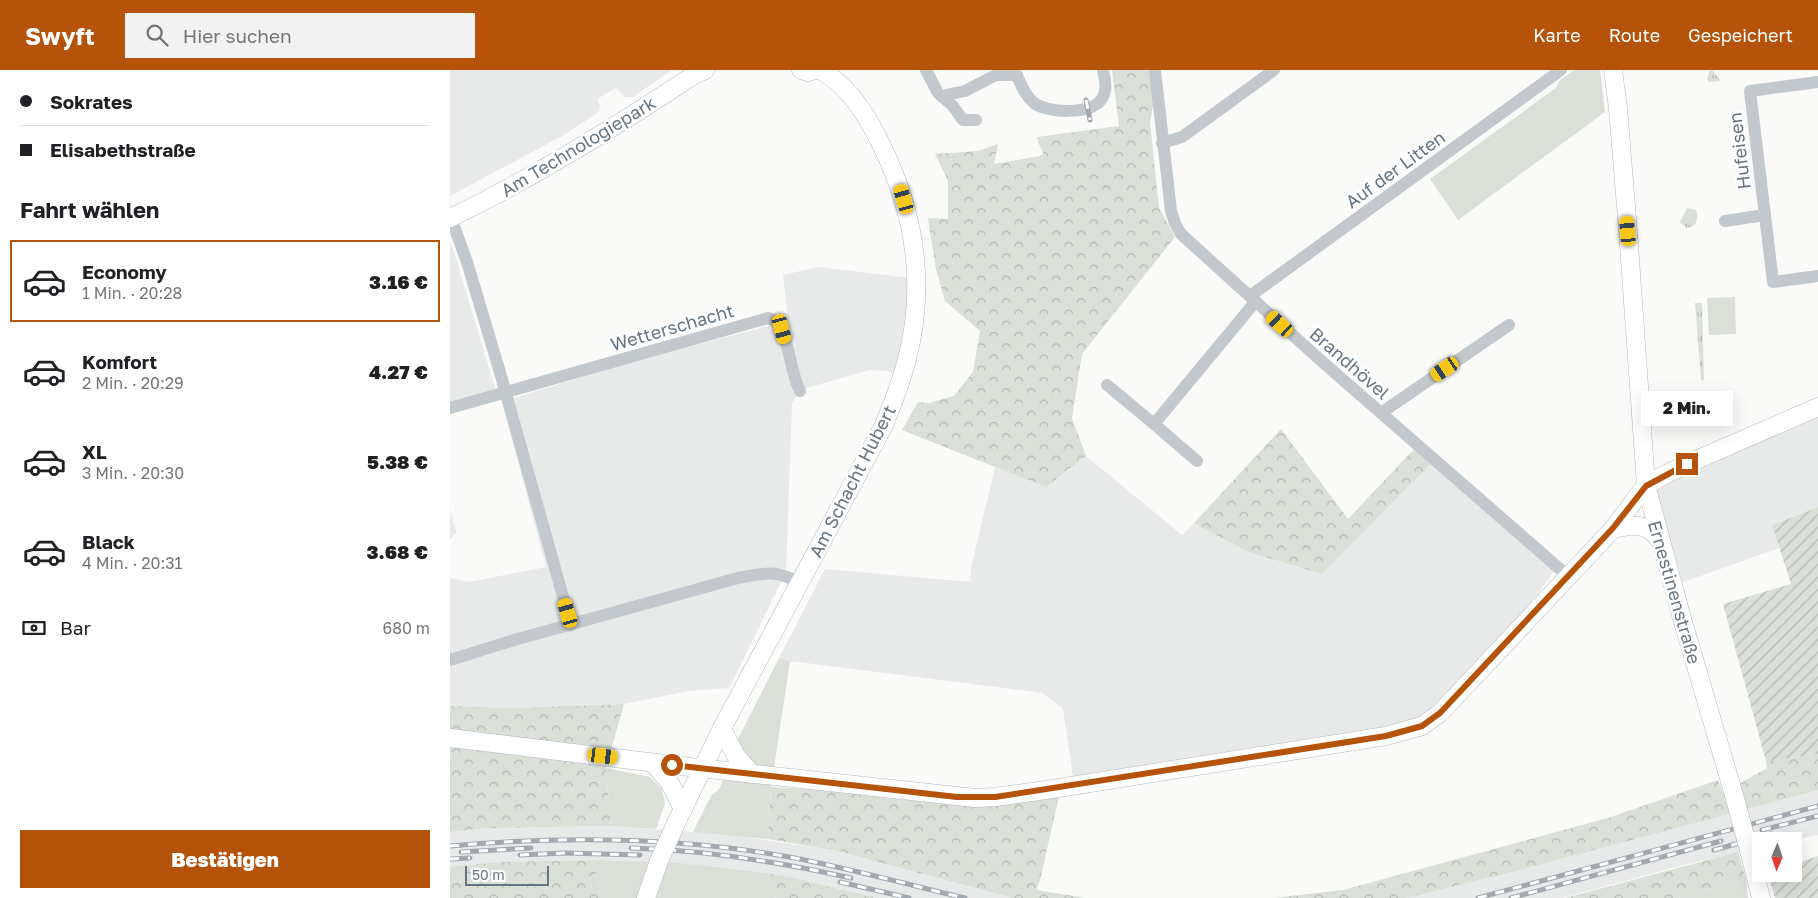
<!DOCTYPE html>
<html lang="de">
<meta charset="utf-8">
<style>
:root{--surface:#fff;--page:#f2f2f2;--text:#202124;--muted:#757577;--line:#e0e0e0;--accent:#b45309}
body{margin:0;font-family:"Golos Text",sans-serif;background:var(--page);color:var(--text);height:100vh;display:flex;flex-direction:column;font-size:19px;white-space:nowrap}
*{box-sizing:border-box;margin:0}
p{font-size:16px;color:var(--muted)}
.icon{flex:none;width:28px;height:28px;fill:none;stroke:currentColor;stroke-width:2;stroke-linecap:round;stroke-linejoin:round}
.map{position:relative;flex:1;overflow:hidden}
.drawer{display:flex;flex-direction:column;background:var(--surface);width:450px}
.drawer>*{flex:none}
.top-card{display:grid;align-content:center;height:110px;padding:0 20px;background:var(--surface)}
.needle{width:32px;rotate:182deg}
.fabs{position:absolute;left:1302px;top:762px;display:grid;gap:10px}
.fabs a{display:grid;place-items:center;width:50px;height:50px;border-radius:0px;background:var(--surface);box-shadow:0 5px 20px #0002;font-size:25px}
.scale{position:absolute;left:15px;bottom:12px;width:84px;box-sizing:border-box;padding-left:5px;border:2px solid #657683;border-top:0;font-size:14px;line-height:18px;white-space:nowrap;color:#657683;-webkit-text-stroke:4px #fff;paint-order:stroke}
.end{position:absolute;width:22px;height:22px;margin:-11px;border:6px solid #b45309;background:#fff;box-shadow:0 0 0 2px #fff}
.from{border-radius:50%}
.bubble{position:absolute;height:35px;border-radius:0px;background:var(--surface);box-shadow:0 5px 20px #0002;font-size:16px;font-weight:800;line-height:35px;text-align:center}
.car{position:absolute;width:15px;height:30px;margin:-15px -8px;border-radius:6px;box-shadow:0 0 4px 1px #0007;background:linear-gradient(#f5c518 24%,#345 0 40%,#f5c518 0 76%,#345 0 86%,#f5c518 0)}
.top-card b{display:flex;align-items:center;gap:18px;height:48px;font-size:19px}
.top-card b+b{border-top:1px solid var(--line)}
.top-card i{width:12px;height:12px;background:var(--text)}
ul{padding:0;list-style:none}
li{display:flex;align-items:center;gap:15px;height:82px;margin:0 10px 8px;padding:0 10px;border:2px solid transparent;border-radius:0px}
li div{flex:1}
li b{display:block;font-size:19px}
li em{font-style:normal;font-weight:800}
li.current{border-color:var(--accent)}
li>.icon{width:45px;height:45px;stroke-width:1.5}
h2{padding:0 20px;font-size:22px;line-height:60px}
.pay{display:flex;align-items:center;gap:12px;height:55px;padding:0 20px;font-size:19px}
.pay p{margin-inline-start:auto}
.cta{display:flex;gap:10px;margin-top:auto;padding:10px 20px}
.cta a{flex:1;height:58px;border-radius:0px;background:var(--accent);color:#fff;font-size:20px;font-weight:800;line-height:58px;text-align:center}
header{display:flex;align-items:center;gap:30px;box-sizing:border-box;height:70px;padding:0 25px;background:var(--accent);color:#fff}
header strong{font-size:24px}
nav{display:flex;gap:28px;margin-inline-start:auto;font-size:18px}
.search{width:350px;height:45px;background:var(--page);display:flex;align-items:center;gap:12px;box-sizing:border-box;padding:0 18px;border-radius:0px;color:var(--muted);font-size:19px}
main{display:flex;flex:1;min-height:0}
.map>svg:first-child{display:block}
.built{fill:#e8e9e9}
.grass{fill:#dadfd7}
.forest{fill:url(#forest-crowns)}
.park{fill:url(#park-tufts)}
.garden{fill:url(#garden-furrows)}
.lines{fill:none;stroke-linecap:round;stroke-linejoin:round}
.secondary-casing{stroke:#b3babf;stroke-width:19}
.street{stroke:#c3c8cc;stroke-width:12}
.secondary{stroke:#fff;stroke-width:18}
.rail-casing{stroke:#a2aab0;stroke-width:5}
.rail{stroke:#fff;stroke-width:3;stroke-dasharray:9;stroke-linecap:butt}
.secondary-bridge-casing{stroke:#b3babf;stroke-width:19;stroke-linecap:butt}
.secondary-bridge{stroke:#fff;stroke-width:18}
.route{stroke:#b45309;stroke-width:6}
.labels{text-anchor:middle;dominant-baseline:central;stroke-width:5;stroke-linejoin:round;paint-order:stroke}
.street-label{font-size:18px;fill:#657683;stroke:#fff}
</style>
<header>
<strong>Swyft</strong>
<div class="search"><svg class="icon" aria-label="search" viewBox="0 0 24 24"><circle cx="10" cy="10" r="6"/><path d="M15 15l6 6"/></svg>Hier suchen</div>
<nav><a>Karte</a><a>Route</a><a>Gespeichert</a></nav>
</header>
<main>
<section class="drawer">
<div class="top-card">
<b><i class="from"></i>Sokrates</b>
<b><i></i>Elisabethstraße</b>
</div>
<h2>Fahrt wählen</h2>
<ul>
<li class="current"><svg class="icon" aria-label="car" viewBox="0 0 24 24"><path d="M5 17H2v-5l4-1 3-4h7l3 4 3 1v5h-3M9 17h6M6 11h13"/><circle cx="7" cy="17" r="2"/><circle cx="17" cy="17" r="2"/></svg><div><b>Economy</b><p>1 Min. · 20:28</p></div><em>3.16 €</em></li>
<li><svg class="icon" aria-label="car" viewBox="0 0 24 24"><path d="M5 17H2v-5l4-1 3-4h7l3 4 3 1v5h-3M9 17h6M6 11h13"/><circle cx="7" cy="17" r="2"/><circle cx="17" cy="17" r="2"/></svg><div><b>Komfort</b><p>2 Min. · 20:29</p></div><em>4.27 €</em></li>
<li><svg class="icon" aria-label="car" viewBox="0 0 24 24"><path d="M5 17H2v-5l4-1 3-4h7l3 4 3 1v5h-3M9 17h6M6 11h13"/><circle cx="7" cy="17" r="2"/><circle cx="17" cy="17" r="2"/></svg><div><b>XL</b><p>3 Min. · 20:30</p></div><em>5.38 €</em></li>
<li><svg class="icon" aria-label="car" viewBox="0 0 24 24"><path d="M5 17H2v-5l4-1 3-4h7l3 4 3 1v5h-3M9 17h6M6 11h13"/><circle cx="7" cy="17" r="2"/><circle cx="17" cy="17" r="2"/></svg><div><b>Black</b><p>4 Min. · 20:31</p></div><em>3.68 €</em></li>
</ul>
<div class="pay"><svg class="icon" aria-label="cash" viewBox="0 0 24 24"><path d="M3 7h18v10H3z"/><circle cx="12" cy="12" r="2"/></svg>Bar<p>680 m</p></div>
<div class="cta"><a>Bestätigen</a></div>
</section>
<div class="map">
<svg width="1368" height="828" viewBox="0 0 1368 828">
<defs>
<pattern id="forest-crowns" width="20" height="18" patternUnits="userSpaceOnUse" patternTransform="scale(1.25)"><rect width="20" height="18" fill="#dadfd7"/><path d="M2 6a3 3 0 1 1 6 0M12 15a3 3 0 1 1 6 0" fill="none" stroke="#b4b9b4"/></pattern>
<pattern id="park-tufts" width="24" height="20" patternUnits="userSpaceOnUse" patternTransform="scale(1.25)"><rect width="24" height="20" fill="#dadfd7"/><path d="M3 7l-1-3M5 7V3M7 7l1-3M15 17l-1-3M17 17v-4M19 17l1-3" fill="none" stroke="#b4b9b4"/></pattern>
<pattern id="garden-furrows" width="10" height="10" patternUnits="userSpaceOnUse" patternTransform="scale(1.25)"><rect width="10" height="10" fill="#dadfd7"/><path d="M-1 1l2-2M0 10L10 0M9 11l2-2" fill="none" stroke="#b4b9b4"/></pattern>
</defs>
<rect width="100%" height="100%" fill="#fafaf8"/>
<g class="built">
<polygon points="0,0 222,0 183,27 175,27 166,18 147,29 150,36 149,41 146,44 112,66 0,126"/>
<polygon points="1,172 46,321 0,342 0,173"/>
<polygon points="368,197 461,208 450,306 437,301 419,300 350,320 342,333 336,502 279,618 239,621 174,634 62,638 0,636 0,508 19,512 96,497 52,332 186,290 338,251 333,205"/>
<polygon points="1368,336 1368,437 1322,455 1329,478 1228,514 1199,412"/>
<polygon points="636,386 732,465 744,453 798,482 872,504 981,394 1105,500 1043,585 978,652 624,714 613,639 593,623 340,591 329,588 375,499 520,512 521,498 545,397 596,417"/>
<polygon points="0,439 6,463 0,469"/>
<polygon points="1368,720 1368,765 1338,771 1311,771 1311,777 1230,796 1112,828 955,828"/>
<polygon points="161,756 283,765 387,781 561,828 427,828 340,807 221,792 143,790 49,792 0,797 0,762 39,758"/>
</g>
<g class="grass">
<polygon points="1124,0 1150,0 1155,42 1008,150 980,109 1106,18 1110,10"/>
<polygon points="1285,227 1286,264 1259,265 1257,228"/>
<polygon points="329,588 340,591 321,717 318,769 243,762 261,726 270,718 289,667"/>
<polygon points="156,698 200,707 212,719 215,733 206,759 161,756"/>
<polygon points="143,790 221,792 316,803 326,828 151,828"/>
<polygon points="1296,809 1298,828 1227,828"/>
</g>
<g class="forest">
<path d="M662,0H701L704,31L700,52L709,138L725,167L632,284L622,348L636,386L596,417L452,360L468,332L479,333L504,326L523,302L530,261L495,231L486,199L478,148L498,149V111L485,84L528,81L548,74L544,94L590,86L593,84C593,78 587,74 587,67L669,56Z"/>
<polygon points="831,359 898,449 965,378 981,394 872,504 798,482 744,453"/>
<polygon points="174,634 156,698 161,756 39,758 0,762 0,636 63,638"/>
<polygon points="1368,684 1368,720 1066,801 956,828 824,828 893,820 1158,748 1268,710 1273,723 1317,698 1316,691"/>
<polygon points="321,717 505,727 611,718 590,810 586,820 636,828 562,828 387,781 318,769"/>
<polygon points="1288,782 1296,809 1227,828 1115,828"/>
<polygon points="143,790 151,828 0,828 0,797 49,792"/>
<polygon points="316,803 340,807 427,828 326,828"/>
</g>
<g class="park">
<polygon points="1260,0 1262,0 1271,11 1258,12 1257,8"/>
<path d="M1237,138L1246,140C1249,149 1247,156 1237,158L1230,152Z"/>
<polygon points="1245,233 1252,233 1254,310 1251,310"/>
</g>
<g class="garden">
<polygon points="1368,437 1368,684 1316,691 1273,534 1341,514 1322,455"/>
<polygon points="1368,786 1368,828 1325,828 1318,804 1344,804 1344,794"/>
</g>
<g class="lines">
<g class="secondary-casing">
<g id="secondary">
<polyline points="351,0 358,2 366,0"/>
<polyline points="1163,0 1168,38 1178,161 1196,415 1231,545 1284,725"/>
<path d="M0,148C85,107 165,57 244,5L255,0"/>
<path d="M1163,459C1185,454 1197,452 1211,472"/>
<polyline points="272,658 286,686 302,704"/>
<polyline points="0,668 231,696 525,728 545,727 596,720 936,666 972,656 990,643 1163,459 1196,415 1218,403 1253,387 1368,337"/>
<polyline points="203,693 220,713 233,739"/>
<path d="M228,749L272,658L433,357C442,336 450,315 456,293C477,216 465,142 430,72C416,44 398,15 370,0"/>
<polyline points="1300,784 1311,828"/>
<polyline points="196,828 209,791"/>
</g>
</g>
<g class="street">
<polyline points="476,0 488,23 502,35 513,50 526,50"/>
<path d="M564,0C570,11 574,25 584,33C598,43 639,45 651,30C658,21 655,10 653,0"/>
<polyline points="705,0 721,141 725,153 731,164 868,288 1119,507"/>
<polyline points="1368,12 1300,21 1323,212 1368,206"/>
<polyline points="491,26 515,21 546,5 567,5"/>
<polyline points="712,73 732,67 824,0"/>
<polyline points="1,148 17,192 49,299 121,555"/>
<polyline points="1275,151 1315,145"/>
<polyline points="800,226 1111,0"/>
<polyline points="657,315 704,354"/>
<path d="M0,338L318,248C322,249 325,250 328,254C338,265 341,305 350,321"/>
<polyline points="931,343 1059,255"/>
<polyline points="747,391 704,354 806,231"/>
<path d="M0,590L64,570L288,508C315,503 325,499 349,513"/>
</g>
<use href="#secondary" class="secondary"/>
<g class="rail-casing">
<g id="rail">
<polyline points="636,30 640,50"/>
<polyline points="1312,760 1368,746"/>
<path d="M0,776C111,766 224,767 334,786C395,797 455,814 515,828"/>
<path d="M181,778C254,780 329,792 401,808"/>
<polyline points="1264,780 1322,764"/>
<polyline points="11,782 81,778"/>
<polyline points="70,785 115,783 190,785"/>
<polyline points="0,789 20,788"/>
<polyline points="390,812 459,828"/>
<polyline points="1028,828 1368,736"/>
<polyline points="1061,828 1271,771"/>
</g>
</g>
<use href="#rail" class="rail"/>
<g class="secondary-bridge-casing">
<g id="secondary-bridge">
<polyline points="1284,725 1300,784"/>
<polyline points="209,791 228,749"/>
</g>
</g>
<use href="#secondary-bridge" class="secondary-bridge"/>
</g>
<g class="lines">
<polyline class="route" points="222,695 507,727 545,727 936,666 972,656 990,643 1163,458 1196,416 1237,394"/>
</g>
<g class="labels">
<g class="street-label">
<text transform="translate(128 76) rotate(-31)">Am Technologiepark</text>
<text transform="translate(1289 81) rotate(-97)">Hufeisen</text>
<text transform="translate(945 99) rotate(-36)">Auf der Litten</text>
<text transform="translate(222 257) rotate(-16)">Wetterschacht</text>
<text transform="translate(900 293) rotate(41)">Brandhövel</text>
<text transform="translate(402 411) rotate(-63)">Am Schacht Hubert</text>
<text transform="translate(1225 522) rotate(74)">Ernestinenstraße</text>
</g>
</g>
</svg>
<div class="fabs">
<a><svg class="needle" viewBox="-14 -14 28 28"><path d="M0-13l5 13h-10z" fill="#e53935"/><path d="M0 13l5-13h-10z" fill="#757577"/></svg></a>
</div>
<div class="scale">50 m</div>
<i class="end from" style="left:222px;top:695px"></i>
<i class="end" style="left:1237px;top:394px"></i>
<div class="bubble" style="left:1191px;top:321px;width:92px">2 Min.</div>
<i class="car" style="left:454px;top:129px;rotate:344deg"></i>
<i class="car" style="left:1178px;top:161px;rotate:355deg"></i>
<i class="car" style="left:830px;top:254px;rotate:312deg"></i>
<i class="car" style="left:332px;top:259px;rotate:165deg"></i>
<i class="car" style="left:995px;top:299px;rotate:236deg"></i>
<i class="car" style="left:118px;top:543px;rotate:344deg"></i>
<i class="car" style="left:153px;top:686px;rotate:97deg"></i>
</div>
</main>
